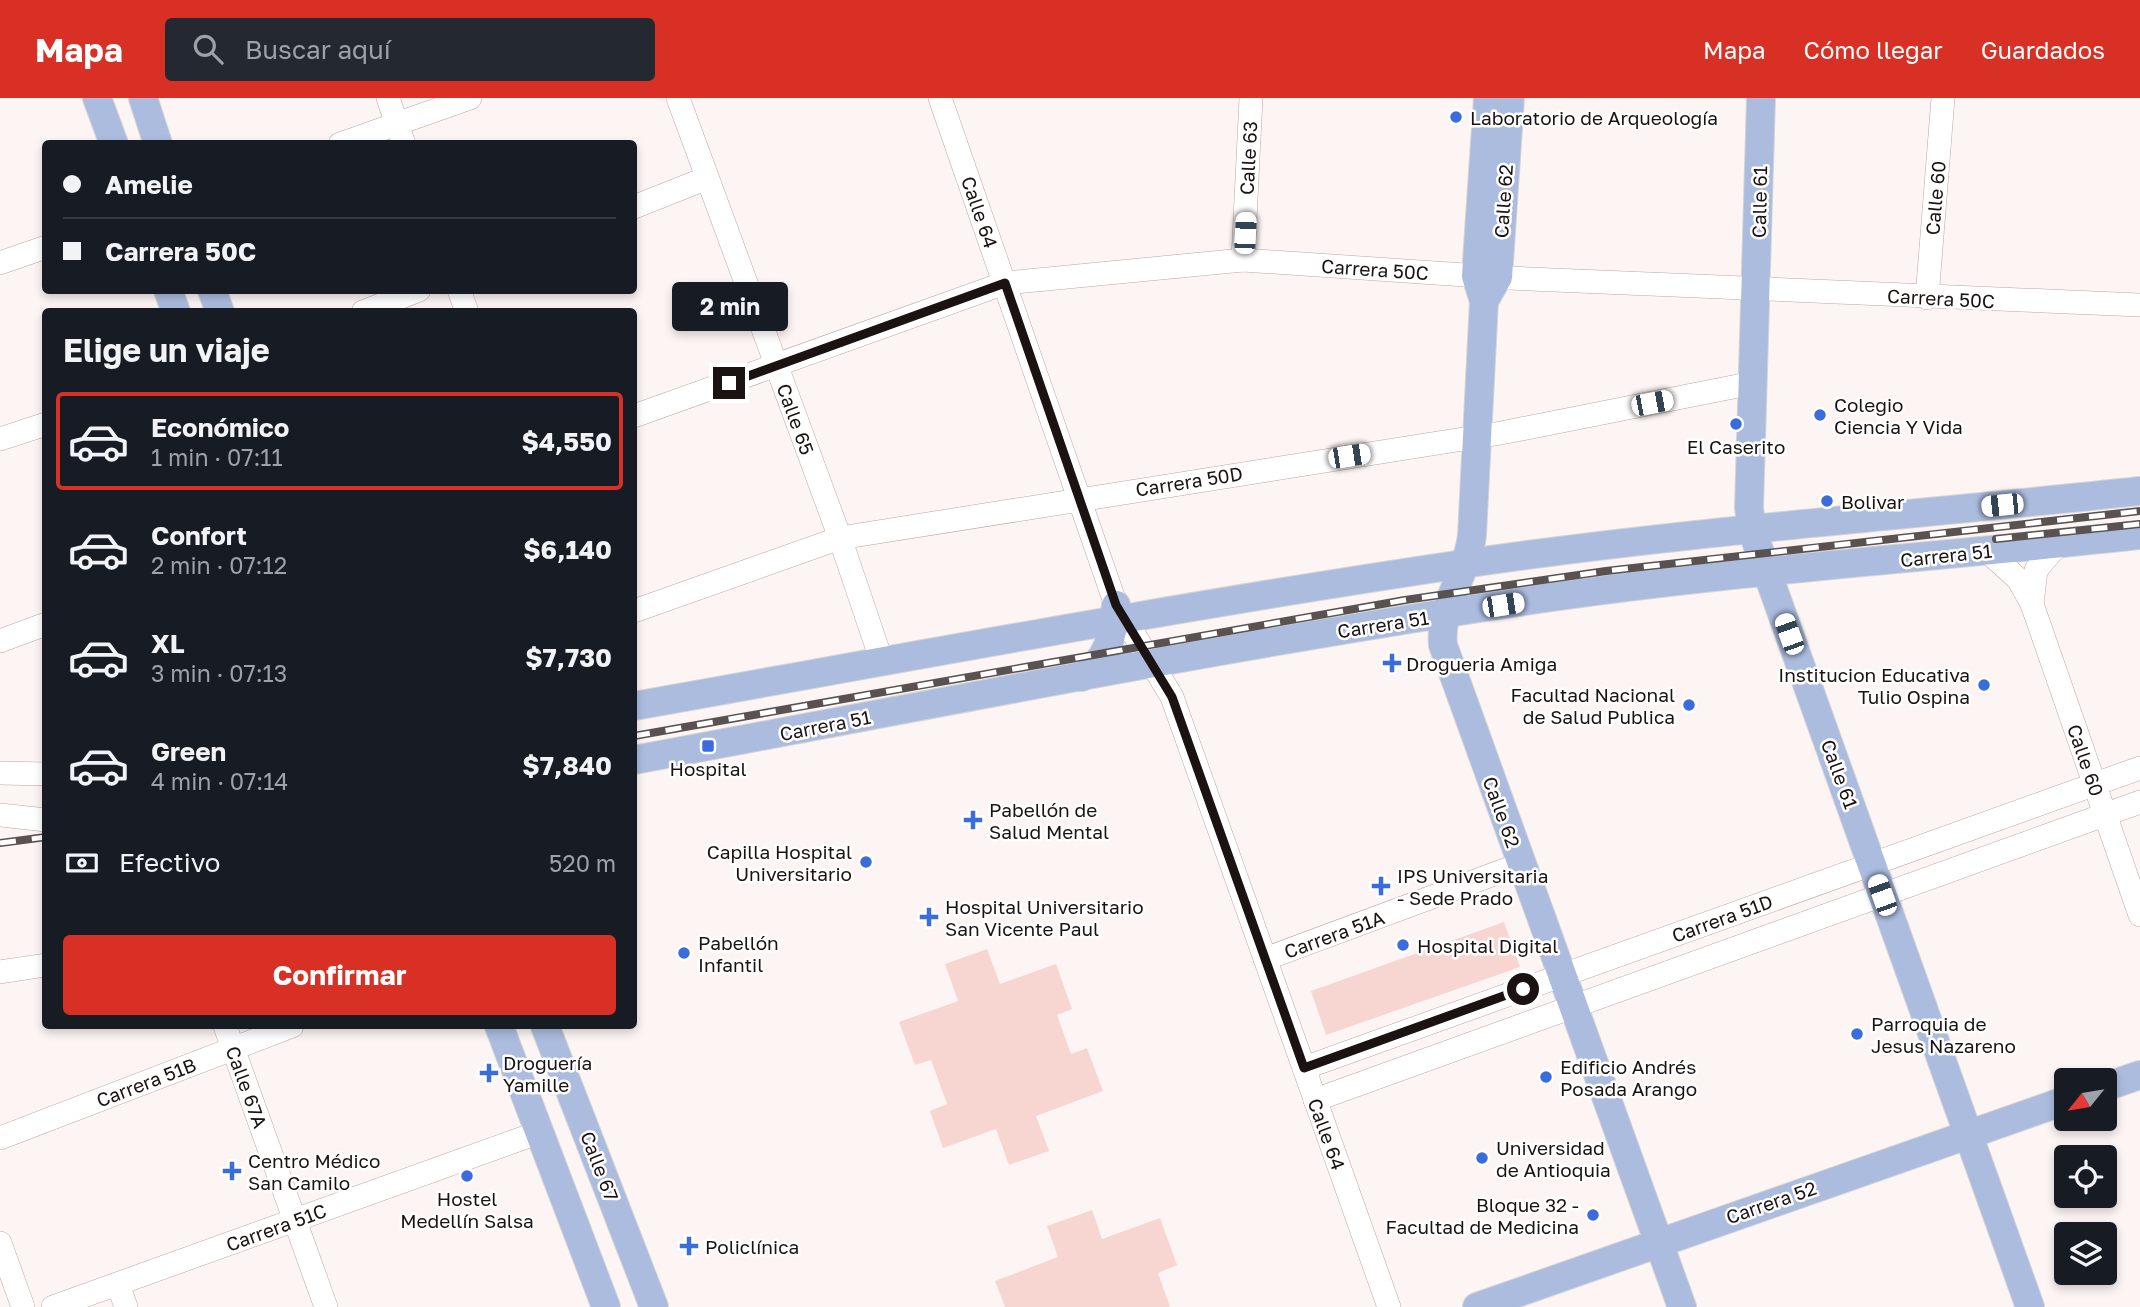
<!DOCTYPE html>
<html lang="es">
<meta charset="utf-8">
<style>
:root{--surface:#171b24;--page:#242831;--text:#f1f3f6;--muted:#9ea1a6;--line:#363941;--accent:#d93025}
body{margin:0;font-family:"Golos Text",sans-serif;background:var(--page);color:var(--text);height:100vh;display:flex;flex-direction:column;font-size:26px;white-space:nowrap}
*{box-sizing:border-box;margin:0}
p{font-size:23px;color:var(--muted)}
.icon{flex:none;width:38px;height:38px;fill:none;stroke:currentColor;stroke-width:2;stroke-linecap:round;stroke-linejoin:round}
.map{position:relative;flex:1;overflow:hidden}
.sheet{position:absolute;left:42px;top:210px;width:595px;height:721px;display:flex;flex-direction:column;background:var(--surface);border-radius:7px;box-shadow:0 4px 10px #0003}
.sheet>*{flex:none}
.guide{position:absolute;left:42px;top:42px;width:595px;height:154px;border-radius:7px;box-shadow:0 4px 10px #0003;display:grid;align-content:center;height:154px;padding:0 21px;background:var(--surface)}
.needle{width:46px;rotate:240deg}
.controls{position:absolute;left:2054px;top:970px;display:grid;gap:14px}
.controls a{display:grid;place-items:center;width:63px;height:63px;border-radius:7px;background:var(--surface);box-shadow:0 4px 10px #0003;font-size:35px}
.end{position:absolute;width:32px;height:32px;margin:-16px;border:9px solid #1a1312;background:#fff;box-shadow:0 0 0 4px #fff}
.from{border-radius:50%}
.bubble{position:absolute;height:49px;border-radius:7px;background:var(--surface);box-shadow:0 4px 10px #0003;font-size:23px;font-weight:700;line-height:49px;text-align:center}
.car{position:absolute;width:21px;height:42px;margin:-21px -10px;border-radius:9px;box-shadow:0 0 5px 2px #0007;background:linear-gradient(#fff 24%,#345 0 40%,#fff 0 76%,#345 0 86%,#fff 0)}
.guide b{display:flex;align-items:center;gap:24px;height:66px;font-size:26px}
.guide b+b{border-top:2px solid var(--line)}
.guide i{width:18px;height:18px;background:var(--text)}
ul{padding:0;list-style:none}
li{display:flex;align-items:center;gap:21px;height:98px;margin:0 14px 10px;padding:0 7px;border:4px solid transparent;border-radius:7px}
li div{flex:1}
li b{display:block;font-size:26px}
li em{font-style:normal;font-weight:700}
li.active{border-color:var(--accent)}
li>.icon{width:63px;height:63px;stroke-width:1.5}
h2{padding:0 21px;font-size:32px;line-height:84px}
.pay{display:flex;align-items:center;gap:18px;height:77px;padding:0 21px;font-size:26px}
.pay p{margin-inline-start:auto}
.primary-button{display:flex;gap:14px;margin-top:auto;padding:14px 21px}
.primary-button a{flex:1;height:80px;border-radius:7px;background:var(--accent);color:#fff;font-size:28px;font-weight:700;line-height:80px;text-align:center}
header{display:flex;align-items:center;gap:42px;box-sizing:border-box;height:98px;padding:0 35px;background:var(--accent);color:#fff}
header strong{font-size:33px}
nav{display:flex;gap:38px;margin-inline-start:auto;font-size:24px}
.search{width:490px;height:63px;background:var(--page);display:flex;align-items:center;gap:18px;box-sizing:border-box;padding:0 24px;border-radius:7px;color:var(--muted);font-size:26px}
.map>svg:first-child{display:block}
.green{fill:#f7d5d0}
.lines{fill:none;stroke-linecap:round;stroke-linejoin:round}
.minor-casing{stroke:#baa8a5;stroke-width:24}
.major-casing{stroke:#d6d5d4;stroke-width:30}
.minor{stroke:#fff;stroke-width:23}
.major{stroke:#abbcdf;stroke-width:28}
.rail-casing{stroke:#595251;stroke-width:8}
.rail{stroke:#fff;stroke-width:5;stroke-dasharray:16;stroke-linecap:butt}
.route{stroke:#1a1312;stroke-width:9}
.poi-dot{fill:#3b6cdc;stroke:#fff;stroke-width:2.5}
.labels{text-anchor:middle;dominant-baseline:central;stroke-width:5;stroke-linejoin:round;paint-order:stroke}
.poi-label{font-size:19px;fill:#1a1312;stroke:#fff;text-anchor:start}
.street-label{font-size:19px;fill:#1a1312;stroke:#fff}
</style>
<header>
<strong>Mapa</strong>
<div class="search"><svg class="icon" aria-label="search" viewBox="0 0 24 24"><circle cx="10" cy="10" r="6"/><path d="M15 15l6 6"/></svg>Buscar aquí</div>
<nav><a>Mapa</a><a>Cómo llegar</a><a>Guardados</a></nav>
</header>
<div class="map">
<svg width="2140" height="1209" viewBox="0 0 2140 1209">
<rect width="100%" height="100%" fill="#fdf5f4"/>
<g class="green">
<polygon points="1504,824 1520,869 1326,937 1311,893"/>
<polygon points="987,851 1000,886 1056,866 1072,911 1057,917 1071,956 1087,950 1103,993 1036,1018 1049,1053 1009,1067 996,1031 943,1050 930,1013 947,1006 931,962 915,967 899,924 958,903 945,866"/>
<polygon points="1092,1112 1102,1141 1160,1120 1177,1167 1158,1175 1170,1209 1005,1209 995,1183 1058,1159 1047,1128"/>
</g>
<g class="lines">
<g class="minor-casing">
<g id="minor">
<polyline points="388,0 404,46"/>
<polyline points="678,0 840,440 882,564"/>
<polyline points="940,0 1116,507 1172,599 1389,1209"/>
<polyline points="340,46 470,0"/>
<polyline points="634,109 707,80"/>
<polyline points="1243,162 1251,0"/>
<polyline points="0,165 46,149"/>
<polyline points="459,192 467,214"/>
<polyline points="1927,200 1943,0"/>
<polyline points="363,214 419,192"/>
<polyline points="634,318 1005,185 1243,162 1509,180 2140,207"/>
<polyline points="0,341 46,326"/>
<polyline points="1987,453 2018,481 2032,506 2140,817"/>
<polyline points="2032,506 2036,472 2058,446"/>
<polyline points="634,513 840,440 1501,335 1753,285"/>
<polyline points="0,543 46,526"/>
<polyline points="0,675 46,676"/>
<polyline points="0,717 46,722"/>
<polyline points="1265,861 1521,766"/>
<polyline points="0,874 46,867"/>
<polyline points="225,928 326,1209"/>
<polyline points="1304,970 2140,670"/>
<polyline points="1315,1002 2140,704"/>
<polyline points="0,1040 292,928"/>
<polyline points="0,1145 23,1209"/>
<polyline points="118,1186 126,1209"/>
<polyline points="53,1209 540,1034"/>
</g>
</g>
<g class="major-casing">
<g id="major">
<polyline points="97,0 114,46"/>
<polyline points="143,0 158,46"/>
<path d="M1488,0L1476,178L1484,203L1472,437C1468,475 1439,507 1443,547L1682,1209"/>
<polyline points="1761,0 1749,410 1752,432 2030,1209"/>
<polyline points="168,192 176,214"/>
<polyline points="212,192 220,214"/>
<polyline points="1484,203 1498,179 1510,0"/>
<path d="M1082,579C1108,562 1113,537 1116,507"/>
<path d="M634,608C910,559 1185,507 1463,466C1687,433 1915,417 2140,393"/>
<path d="M634,662C935,606 1235,546 1538,501C1738,472 1940,459 2140,437"/>
<polyline points="499,928 606,1209"/>
<polyline points="545,928 654,1209"/>
<polyline points="2105,989 2140,977"/>
<polyline points="1477,1209 2067,1002"/>
</g>
</g>
<use href="#minor" class="minor"/>
<use href="#major" class="major"/>
<g class="rail-casing">
<g id="rail">
<polyline points="1996,441 2140,426"/>
<polyline points="634,638 1405,502 1606,473 2140,413"/>
<polyline points="0,745 46,739"/>
</g>
</g>
<use href="#rail" class="rail"/>
</g>
<g class="lines">
<polyline class="route" points="729,285 1005,185 1116,507 1172,599 1304,970 1523,891"/>
</g>
<g class="poi-dot">
<circle cx="1456" cy="19" r="7"/>
<circle cx="1820" cy="317" r="7"/>
<circle cx="1736" cy="326" r="7"/>
<circle cx="1827" cy="403" r="7"/>
<path d="M1388.5 554.5h7v7h7v7h-7v7h-7v-7h-7v-7h7z"/>
<circle cx="1984" cy="587" r="7"/>
<circle cx="1689" cy="607" r="7"/>
<rect x="701" y="641" width="14" height="14" rx="3.5"/>
<path d="M969.5 711.5h7v7h7v7h-7v7h-7v-7h-7v-7h7z"/>
<circle cx="866" cy="764" r="7"/>
<path d="M1377.5 777.5h7v7h7v7h-7v7h-7v-7h-7v-7h7z"/>
<path d="M925.5 808.5h7v7h7v7h-7v7h-7v-7h-7v-7h7z"/>
<circle cx="1403" cy="847" r="7"/>
<circle cx="684" cy="855" r="7"/>
<circle cx="1857" cy="936" r="7"/>
<path d="M485.5 964.5h7v7h7v7h-7v7h-7v-7h-7v-7h7z"/>
<circle cx="1546" cy="979" r="7"/>
<circle cx="1482" cy="1060" r="7"/>
<path d="M228.5 1062.5h7v7h7v7h-7v7h-7v-7h-7v-7h7z"/>
<circle cx="467" cy="1078" r="7"/>
<circle cx="1593" cy="1117" r="7"/>
<path d="M685.5 1137.5h7v7h7v7h-7v7h-7v-7h-7v-7h7z"/>
</g>
<g class="labels">
<g class="poi-label">
<text x="1470" y="19">Laboratorio de Arqueología</text>
<text x="1834" y="306">Colegio<tspan x="1834" dy="22">Ciencia Y Vida</tspan></text>
<text x="1736" y="348" text-anchor="middle">El Caserito</text>
<text x="1841" y="403">Bolivar</text>
<text x="1406" y="565">Drogueria Amiga</text>
<text x="1970" y="576" text-anchor="end">Institucion Educativa<tspan x="1970" dy="22">Tulio Ospina</tspan></text>
<text x="1675" y="596" text-anchor="end">Facultad Nacional<tspan x="1675" dy="22">de Salud Publica</tspan></text>
<text x="708" y="670" text-anchor="middle">Hospital</text>
<text x="989" y="711">Pabellón de<tspan x="989" dy="22">Salud Mental</tspan></text>
<text x="852" y="753" text-anchor="end">Capilla Hospital<tspan x="852" dy="22">Universitario</tspan></text>
<text x="1397" y="777">IPS Universitaria<tspan x="1397" dy="22">- Sede Prado</tspan></text>
<text x="945" y="808">Hospital Universitario<tspan x="945" dy="22">San Vicente Paul</tspan></text>
<text x="698" y="844">Pabellón<tspan x="698" dy="22">Infantil</tspan></text>
<text x="1417" y="847">Hospital Digital</text>
<text x="1871" y="925">Parroquia de<tspan x="1871" dy="22">Jesus Nazareno</tspan></text>
<text x="503" y="964">Droguería<tspan x="503" dy="22">Yamille</tspan></text>
<text x="1560" y="968">Edificio Andrés<tspan x="1560" dy="22">Posada Arango</tspan></text>
<text x="1496" y="1049">Universidad<tspan x="1496" dy="22">de Antioquia</tspan></text>
<text x="248" y="1062">Centro Médico<tspan x="248" dy="22">San Camilo</tspan></text>
<text x="467" y="1100" text-anchor="middle">Hostel<tspan x="467" dy="22">Medellín Salsa</tspan></text>
<text x="1579" y="1106" text-anchor="end">Bloque 32 -<tspan x="1579" dy="22">Facultad de Medicina</tspan></text>
<text x="705" y="1148">Policlínica</text>
</g>
<g class="street-label">
<text transform="translate(1248 60) rotate(-87)">Calle 63</text>
<text transform="translate(1935 100) rotate(-85)">Calle 60</text>
<text transform="translate(1503 103) rotate(-86)">Calle 62</text>
<text transform="translate(1759 104) rotate(-89)">Calle 61</text>
<text transform="translate(980 114) rotate(71)">Calle 64</text>
<text transform="translate(1375 171) rotate(4)">Carrera 50C</text>
<text transform="translate(1941 200) rotate(3)">Carrera 50C</text>
<text transform="translate(796 321) rotate(70)">Calle 65</text>
<text transform="translate(1189 383) rotate(-9)">Carrera 50D</text>
<text transform="translate(1946 457) rotate(-6)">Carrera 51</text>
<text transform="translate(1383 526) rotate(-9)">Carrera 51</text>
<text transform="translate(825 627) rotate(-11)">Carrera 51</text>
<text transform="translate(2086 662) rotate(71)">Calle 60</text>
<text transform="translate(1840 676) rotate(70)">Calle 61</text>
<text transform="translate(1502 714) rotate(70)">Calle 62</text>
<text transform="translate(1722 820) rotate(-20)">Carrera 51D</text>
<text transform="translate(1334 836) rotate(-20)">Carrera 51A</text>
<text transform="translate(146 984) rotate(-21)">Carrera 51B</text>
<text transform="translate(247 989) rotate(70)">Calle 67A</text>
<text transform="translate(1327 1036) rotate(70)">Calle 64</text>
<text transform="translate(600 1068) rotate(69)">Calle 67</text>
<text transform="translate(1771 1104) rotate(-19)">Carrera 52</text>
<text transform="translate(276 1129) rotate(-20)">Carrera 51C</text>
</g>
</g>
</svg>
<div class="controls">
<a><svg class="needle" viewBox="-14 -14 28 28"><path d="M0-13l5 13h-10z" fill="#e53935"/><path d="M0 13l5-13h-10z" fill="#9ea1a6"/></svg></a>
<a><svg class="icon" aria-label="locate" viewBox="0 0 24 24"><circle cx="12" cy="12" r="6"/><path d="M12 2v4M12 18v4M2 12h4M18 12h4"/></svg></a>
<a><svg class="icon" aria-label="layers" viewBox="0 0 24 24"><path d="M12 4l9 5-9 5-9-5zM3 14l9 5 9-5"/></svg></a>
</div>
<i class="end from" style="left:1523px;top:891px"></i>
<i class="end" style="left:729px;top:285px"></i>
<div class="bubble" style="left:672px;top:184px;width:116px">2 min</div>
<i class="car" style="left:1245px;top:135px;rotate:3deg"></i>
<i class="car" style="left:1652px;top:305px;rotate:79deg"></i>
<i class="car" style="left:1349px;top:358px;rotate:81deg"></i>
<i class="car" style="left:2002px;top:407px;rotate:264deg"></i>
<i class="car" style="left:1503px;top:507px;rotate:81deg"></i>
<i class="car" style="left:1789px;top:536px;rotate:340deg"></i>
<i class="car" style="left:1882px;top:797px;rotate:340deg"></i>
<div class="guide">
<b><i class="from"></i>Amelie</b>
<b><i></i>Carrera 50C</b>
</div>
<section class="sheet">
<h2>Elige un viaje</h2>
<ul>
<li class="active"><svg class="icon" aria-label="car" viewBox="0 0 24 24"><path d="M5 17H2v-5l4-1 3-4h7l3 4 3 1v5h-3M9 17h6M6 11h13"/><circle cx="7" cy="17" r="2"/><circle cx="17" cy="17" r="2"/></svg><div><b>Económico</b><p>1 min · 07:11</p></div><em>$4,550</em></li>
<li><svg class="icon" aria-label="car" viewBox="0 0 24 24"><path d="M5 17H2v-5l4-1 3-4h7l3 4 3 1v5h-3M9 17h6M6 11h13"/><circle cx="7" cy="17" r="2"/><circle cx="17" cy="17" r="2"/></svg><div><b>Confort</b><p>2 min · 07:12</p></div><em>$6,140</em></li>
<li><svg class="icon" aria-label="car" viewBox="0 0 24 24"><path d="M5 17H2v-5l4-1 3-4h7l3 4 3 1v5h-3M9 17h6M6 11h13"/><circle cx="7" cy="17" r="2"/><circle cx="17" cy="17" r="2"/></svg><div><b>XL</b><p>3 min · 07:13</p></div><em>$7,730</em></li>
<li><svg class="icon" aria-label="car" viewBox="0 0 24 24"><path d="M5 17H2v-5l4-1 3-4h7l3 4 3 1v5h-3M9 17h6M6 11h13"/><circle cx="7" cy="17" r="2"/><circle cx="17" cy="17" r="2"/></svg><div><b>Green</b><p>4 min · 07:14</p></div><em>$7,840</em></li>
</ul>
<div class="pay"><svg class="icon" aria-label="cash" viewBox="0 0 24 24"><path d="M3 7h18v10H3z"/><circle cx="12" cy="12" r="2"/></svg>Efectivo<p>520 m</p></div>
<div class="primary-button"><a>Confirmar</a></div>
</section>
</div>
